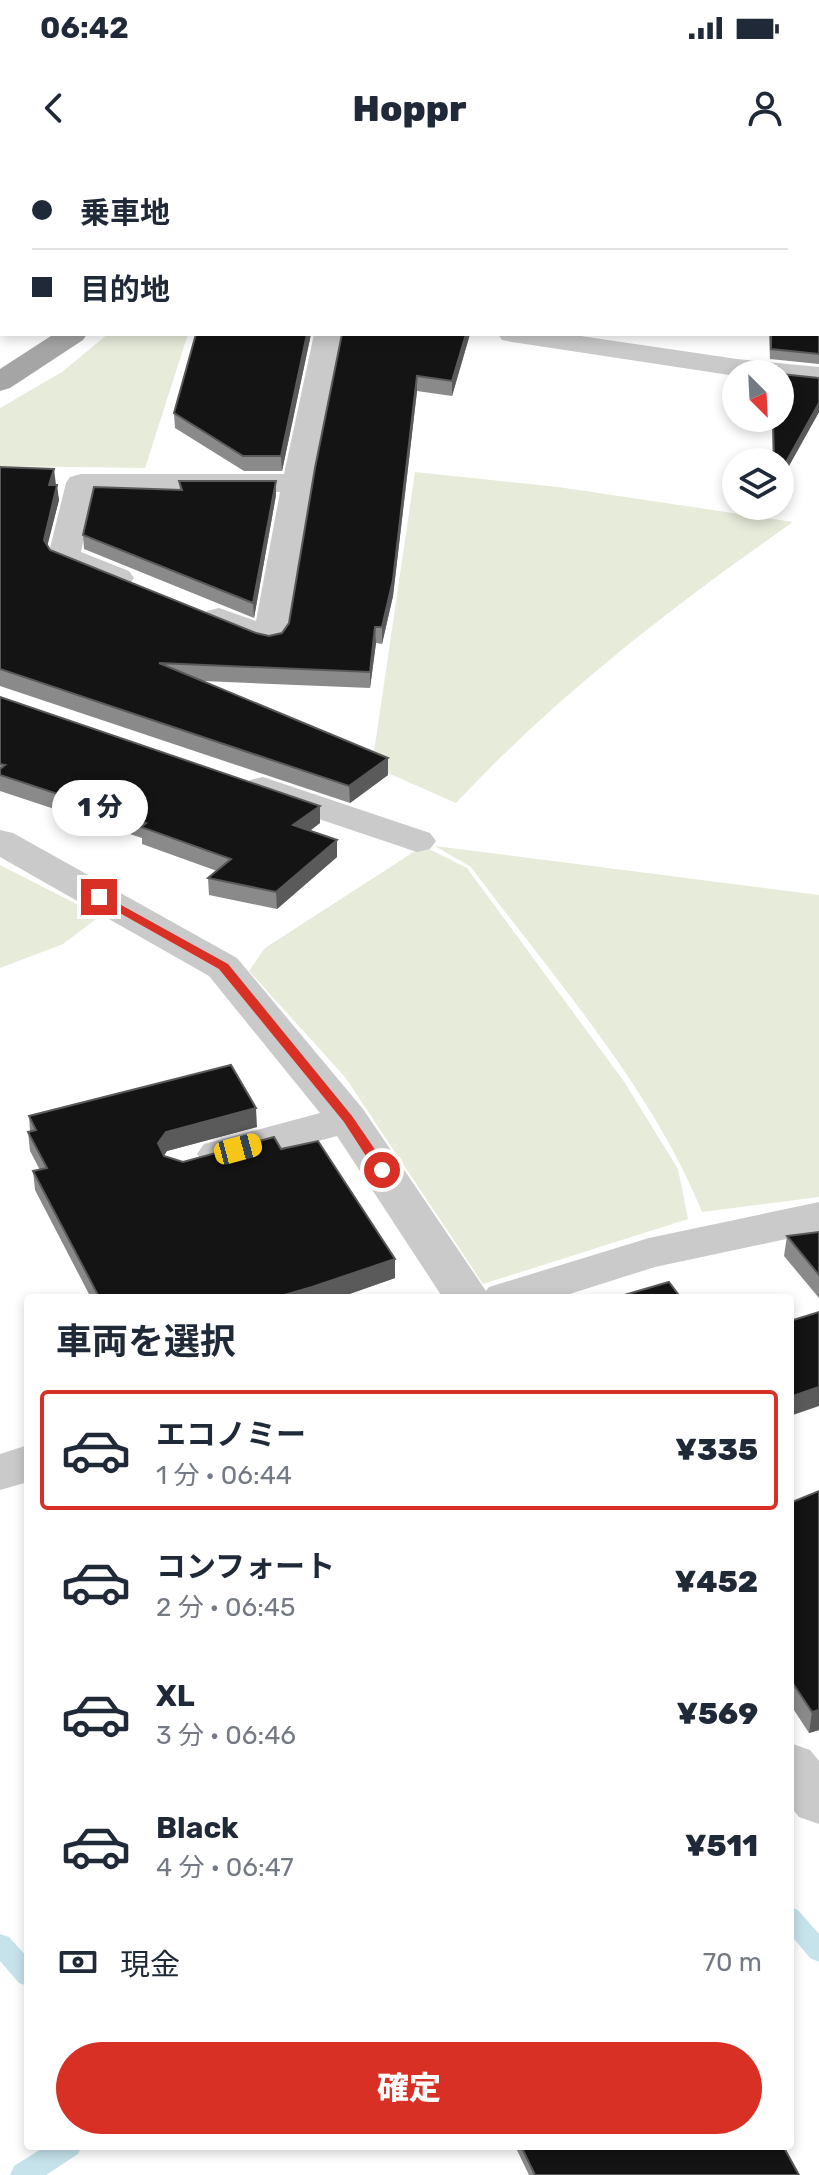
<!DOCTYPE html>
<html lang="ja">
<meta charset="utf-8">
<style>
:root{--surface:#fff;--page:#f6f6f7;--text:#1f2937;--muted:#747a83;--line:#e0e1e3;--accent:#d93025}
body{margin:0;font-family:Rubik,"Noto Sans JP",sans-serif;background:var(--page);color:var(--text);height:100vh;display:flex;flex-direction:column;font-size:30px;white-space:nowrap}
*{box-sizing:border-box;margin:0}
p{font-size:26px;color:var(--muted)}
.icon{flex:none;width:44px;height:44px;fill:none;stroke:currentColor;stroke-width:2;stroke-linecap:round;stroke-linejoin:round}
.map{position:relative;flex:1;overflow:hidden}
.panel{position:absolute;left:24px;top:1134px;width:770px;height:856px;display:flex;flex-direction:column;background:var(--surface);border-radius:8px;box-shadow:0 4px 12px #0003}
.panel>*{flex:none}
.top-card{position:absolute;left:0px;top:0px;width:820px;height:176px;box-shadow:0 4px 12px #0003;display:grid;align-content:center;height:176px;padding:0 32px;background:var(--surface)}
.needle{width:52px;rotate:156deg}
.fabs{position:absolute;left:722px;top:200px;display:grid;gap:16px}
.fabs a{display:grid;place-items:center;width:72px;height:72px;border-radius:50%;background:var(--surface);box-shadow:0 4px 12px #0003;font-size:40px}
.end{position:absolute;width:36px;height:36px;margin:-18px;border:10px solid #d93025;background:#fff;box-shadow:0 0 0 4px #fff}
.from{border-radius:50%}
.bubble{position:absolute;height:56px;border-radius:28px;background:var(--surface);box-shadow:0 4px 12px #0003;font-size:26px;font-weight:800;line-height:56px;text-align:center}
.car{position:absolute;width:24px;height:48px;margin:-24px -12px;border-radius:10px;box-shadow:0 0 6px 2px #0007;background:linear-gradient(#f5c518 24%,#345 0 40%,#f5c518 0 76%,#345 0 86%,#f5c518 0)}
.top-card b{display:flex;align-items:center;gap:28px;height:76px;font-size:30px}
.top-card b+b{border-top:2px solid var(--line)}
.top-card i{width:20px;height:20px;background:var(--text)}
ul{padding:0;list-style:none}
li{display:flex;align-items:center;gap:24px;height:120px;margin:0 16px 12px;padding:0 16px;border:4px solid transparent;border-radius:8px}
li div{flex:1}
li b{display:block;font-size:30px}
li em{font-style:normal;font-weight:800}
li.active{border-color:var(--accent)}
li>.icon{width:72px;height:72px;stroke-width:1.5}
h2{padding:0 32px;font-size:36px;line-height:96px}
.pay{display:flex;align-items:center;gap:20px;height:88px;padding:0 32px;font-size:30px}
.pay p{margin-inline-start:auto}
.action{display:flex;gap:16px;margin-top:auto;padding:16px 32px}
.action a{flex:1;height:92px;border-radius:48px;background:var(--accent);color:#fff;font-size:32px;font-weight:800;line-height:92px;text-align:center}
.status{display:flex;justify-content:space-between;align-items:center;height:56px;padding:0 40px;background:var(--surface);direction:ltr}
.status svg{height:22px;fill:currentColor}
header{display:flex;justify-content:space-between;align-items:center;height:104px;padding:0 32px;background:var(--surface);font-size:36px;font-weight:800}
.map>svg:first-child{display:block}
.green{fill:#e6ebda}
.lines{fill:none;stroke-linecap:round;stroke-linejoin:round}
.stream{fill:#c6e3ec;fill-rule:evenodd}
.street{fill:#cacaca;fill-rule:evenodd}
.primary{fill:#a5a5a5;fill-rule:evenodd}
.wall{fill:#8a8a8a}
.shaded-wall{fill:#5a5a5a}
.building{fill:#141414;stroke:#5a5a5a;stroke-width:2}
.route{fill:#d93025}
</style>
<div class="status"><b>06:42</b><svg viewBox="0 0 49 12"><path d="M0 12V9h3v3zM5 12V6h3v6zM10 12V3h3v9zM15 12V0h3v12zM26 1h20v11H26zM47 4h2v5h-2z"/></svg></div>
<header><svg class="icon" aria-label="back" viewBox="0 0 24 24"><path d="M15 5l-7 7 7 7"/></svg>Hoppr<svg class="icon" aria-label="person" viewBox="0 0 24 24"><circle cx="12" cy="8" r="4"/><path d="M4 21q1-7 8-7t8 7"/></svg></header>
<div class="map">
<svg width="819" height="2015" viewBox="0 0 819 2015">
<rect width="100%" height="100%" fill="#fff"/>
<g class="green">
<polygon points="108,174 188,174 145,308 0,306 0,248 62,212"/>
<path d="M415,312L558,327L793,362C673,446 557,535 456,643L372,606Z"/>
<polygon points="423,686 467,708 625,923 678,1009 688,1059 483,1124 345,917 249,811 265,788"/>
<path d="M435,686L819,735V1037L702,1052C651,926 552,816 471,707Z"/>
<polygon points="0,705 100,756 63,784 0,808"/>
</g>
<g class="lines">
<g class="stream">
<polygon points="0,17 2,17 0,24"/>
<polygon points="790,1747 798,1750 819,1774 819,1802 810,1798 790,1774"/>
<polygon points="0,1774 9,1777 28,1798 28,1826 19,1823 0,1801"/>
<polygon points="46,1986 82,1986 78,1994 46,2015 10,2015 14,2006"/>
</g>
<g class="street">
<rect x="0" y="107" width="2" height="16"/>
<path d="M314,174H342L312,323L287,479L282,486C257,492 230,475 207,465L202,458L207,451L219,448L256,461L280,332H94L81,392L129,411L134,418L129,425L118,428L107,425L53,403L48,396L66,323L70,317L81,314H284Z"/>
<polygon points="498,174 567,174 737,199 819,207 819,225 780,221 780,214 736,216 512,182 502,180"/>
<polygon points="263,617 430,673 436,681 430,689 417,692 250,636 245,628 250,620"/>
<polygon points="0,670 13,673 237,798 363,949 486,1131 489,1127 649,1078 819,1042 819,1072 655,1107 557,1138 443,1138 337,976 219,1008 204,1004 197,994 204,984 320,953 209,816 0,697"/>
<polygon points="28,1285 28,1322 0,1330 0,1294"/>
<polygon points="790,1583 810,1590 819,1601 819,1664 799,1657 790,1646"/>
</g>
<g class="primary">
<polygon points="228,0 253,0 227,2"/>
<polygon points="54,174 87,174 83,180 10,228 0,231 0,209"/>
</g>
</g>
<g class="wall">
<polygon points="819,24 819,204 770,199 769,174 818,174"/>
<polygon points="311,174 282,311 244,311 175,268 174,253"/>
<polygon points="342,174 470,174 452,236 417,231 393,436 382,484 376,483 370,528 203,521 388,615 350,643 0,526 0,307 56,325 59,340 47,386 50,390 256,473 269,476 282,473 289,463"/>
<polygon points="772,207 781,214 819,218 819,252 780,322 780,302 773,302 772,258 780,258 780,214 771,214"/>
<polygon points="179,321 276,321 276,335 254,458 84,389 83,375 180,330"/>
<polygon points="0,537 320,663 310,671 337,680 337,697 277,749 209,735 208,718 217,711 142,684 142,678 0,631"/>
<polygon points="29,956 257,967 167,991 164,996 183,1002 281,989 395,1099 395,1118 338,1138 91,1138 35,1030 33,1011 40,1010 30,991 28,972 30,971"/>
<polygon points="819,1072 819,1138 784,1096 787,1076"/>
<polygon points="819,1331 819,1570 809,1573 790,1544 790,1343"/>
<polygon points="515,1986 783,1986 799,2015 529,2015"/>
</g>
<g class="shaded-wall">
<polygon points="307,174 311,174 282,311 281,296"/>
<polygon points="466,174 470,174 452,236 452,221"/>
<polygon points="417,216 417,231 393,436 382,484 382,467"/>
<polygon points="819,243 819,252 780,322 780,313"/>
<polygon points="54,309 56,325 49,325"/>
<polygon points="276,321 276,335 254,458 253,443"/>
<polygon points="57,325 59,340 45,395 44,380"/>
<polygon points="375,467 376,483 370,528 370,512"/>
<polygon points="388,598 388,615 350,643 349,626"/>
<polygon points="320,646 320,663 294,682 293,665"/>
<polygon points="337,680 337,697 277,749 276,732"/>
<polygon points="256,948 257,967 167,991 159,1002 158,983 166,972"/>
<polygon points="395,1099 395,1118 338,1138 274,1138"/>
<polygon points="819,1227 819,1246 790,1256 790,1237"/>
<polygon points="819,1550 819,1570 809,1573 812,1552"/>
</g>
<g class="building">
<polygon points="818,24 819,194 771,189 771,174 818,174"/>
<polygon points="196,174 307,174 281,296 243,296 174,253"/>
<polygon points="342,174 466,174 452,221 417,216 393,420 382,467 375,467 370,512 159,503 388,598 349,626 0,509 0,307 54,309 49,325 57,325 44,380 50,390 256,473 269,476 282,473 289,463 315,308"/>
<polygon points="772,207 778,207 781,214 819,218 819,243 780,313 780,302 774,302 773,258 780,258 780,214 772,214"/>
<polygon points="179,321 276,321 253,443 83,375 94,327 182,330"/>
<polygon points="0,537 320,646 293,665 337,680 276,732 208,718 231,699 141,667 146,663 0,615 0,609 5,605 0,604"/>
<polygon points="231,905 256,948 166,972 158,983 164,996 183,1002 274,977 281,989 318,981 395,1099 312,1127 274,1138 94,1138 99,1137 33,1011 47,1008 28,972 36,970 29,956"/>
<polygon points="819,1072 819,1115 787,1076"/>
<polygon points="669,1122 681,1138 614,1138"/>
<polygon points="819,1152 819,1227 790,1237 790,1161"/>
<polygon points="819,1331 819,1550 812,1552 790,1519 790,1343"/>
<polygon points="521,1986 783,1986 799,2015 535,2015"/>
</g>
<polygon class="route" points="95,735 103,735 228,804 352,956 389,1010 387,1013 377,1013 344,962 219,809 95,739"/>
</svg>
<div class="fabs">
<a><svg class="needle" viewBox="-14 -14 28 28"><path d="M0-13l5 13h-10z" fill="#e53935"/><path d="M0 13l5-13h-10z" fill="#747a83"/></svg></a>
<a><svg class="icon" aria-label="layers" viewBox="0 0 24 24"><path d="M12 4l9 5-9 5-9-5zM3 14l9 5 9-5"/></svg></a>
</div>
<i class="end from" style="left:382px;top:1010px"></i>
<i class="end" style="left:99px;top:737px"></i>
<div class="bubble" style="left:52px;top:620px;width:96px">1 分</div>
<i class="car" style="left:238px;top:989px;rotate:75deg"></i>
<div class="top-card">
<b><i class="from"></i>乗車地</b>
<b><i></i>目的地</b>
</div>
<section class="panel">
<h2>車両を選択</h2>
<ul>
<li class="active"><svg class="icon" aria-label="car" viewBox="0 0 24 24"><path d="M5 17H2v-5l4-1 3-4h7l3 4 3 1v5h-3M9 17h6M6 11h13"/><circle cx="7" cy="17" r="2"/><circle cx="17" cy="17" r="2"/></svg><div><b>エコノミー</b><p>1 分 · 06:44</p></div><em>¥335</em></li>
<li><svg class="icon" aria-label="car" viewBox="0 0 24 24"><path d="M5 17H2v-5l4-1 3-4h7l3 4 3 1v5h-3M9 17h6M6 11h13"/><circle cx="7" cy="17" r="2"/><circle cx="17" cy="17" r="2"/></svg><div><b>コンフォート</b><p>2 分 · 06:45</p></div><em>¥452</em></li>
<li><svg class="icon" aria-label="car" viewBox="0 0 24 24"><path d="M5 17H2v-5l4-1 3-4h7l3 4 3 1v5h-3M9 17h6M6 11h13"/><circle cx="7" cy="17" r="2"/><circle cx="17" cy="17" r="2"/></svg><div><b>XL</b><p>3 分 · 06:46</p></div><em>¥569</em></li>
<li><svg class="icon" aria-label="car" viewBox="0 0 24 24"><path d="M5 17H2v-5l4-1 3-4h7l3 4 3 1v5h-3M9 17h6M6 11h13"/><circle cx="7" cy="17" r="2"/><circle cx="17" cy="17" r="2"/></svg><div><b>Black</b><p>4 分 · 06:47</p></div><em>¥511</em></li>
</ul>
<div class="pay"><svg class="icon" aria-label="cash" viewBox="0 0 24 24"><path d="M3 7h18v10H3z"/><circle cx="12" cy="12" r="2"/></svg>現金<p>70 m</p></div>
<div class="action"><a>確定</a></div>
</section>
</div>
